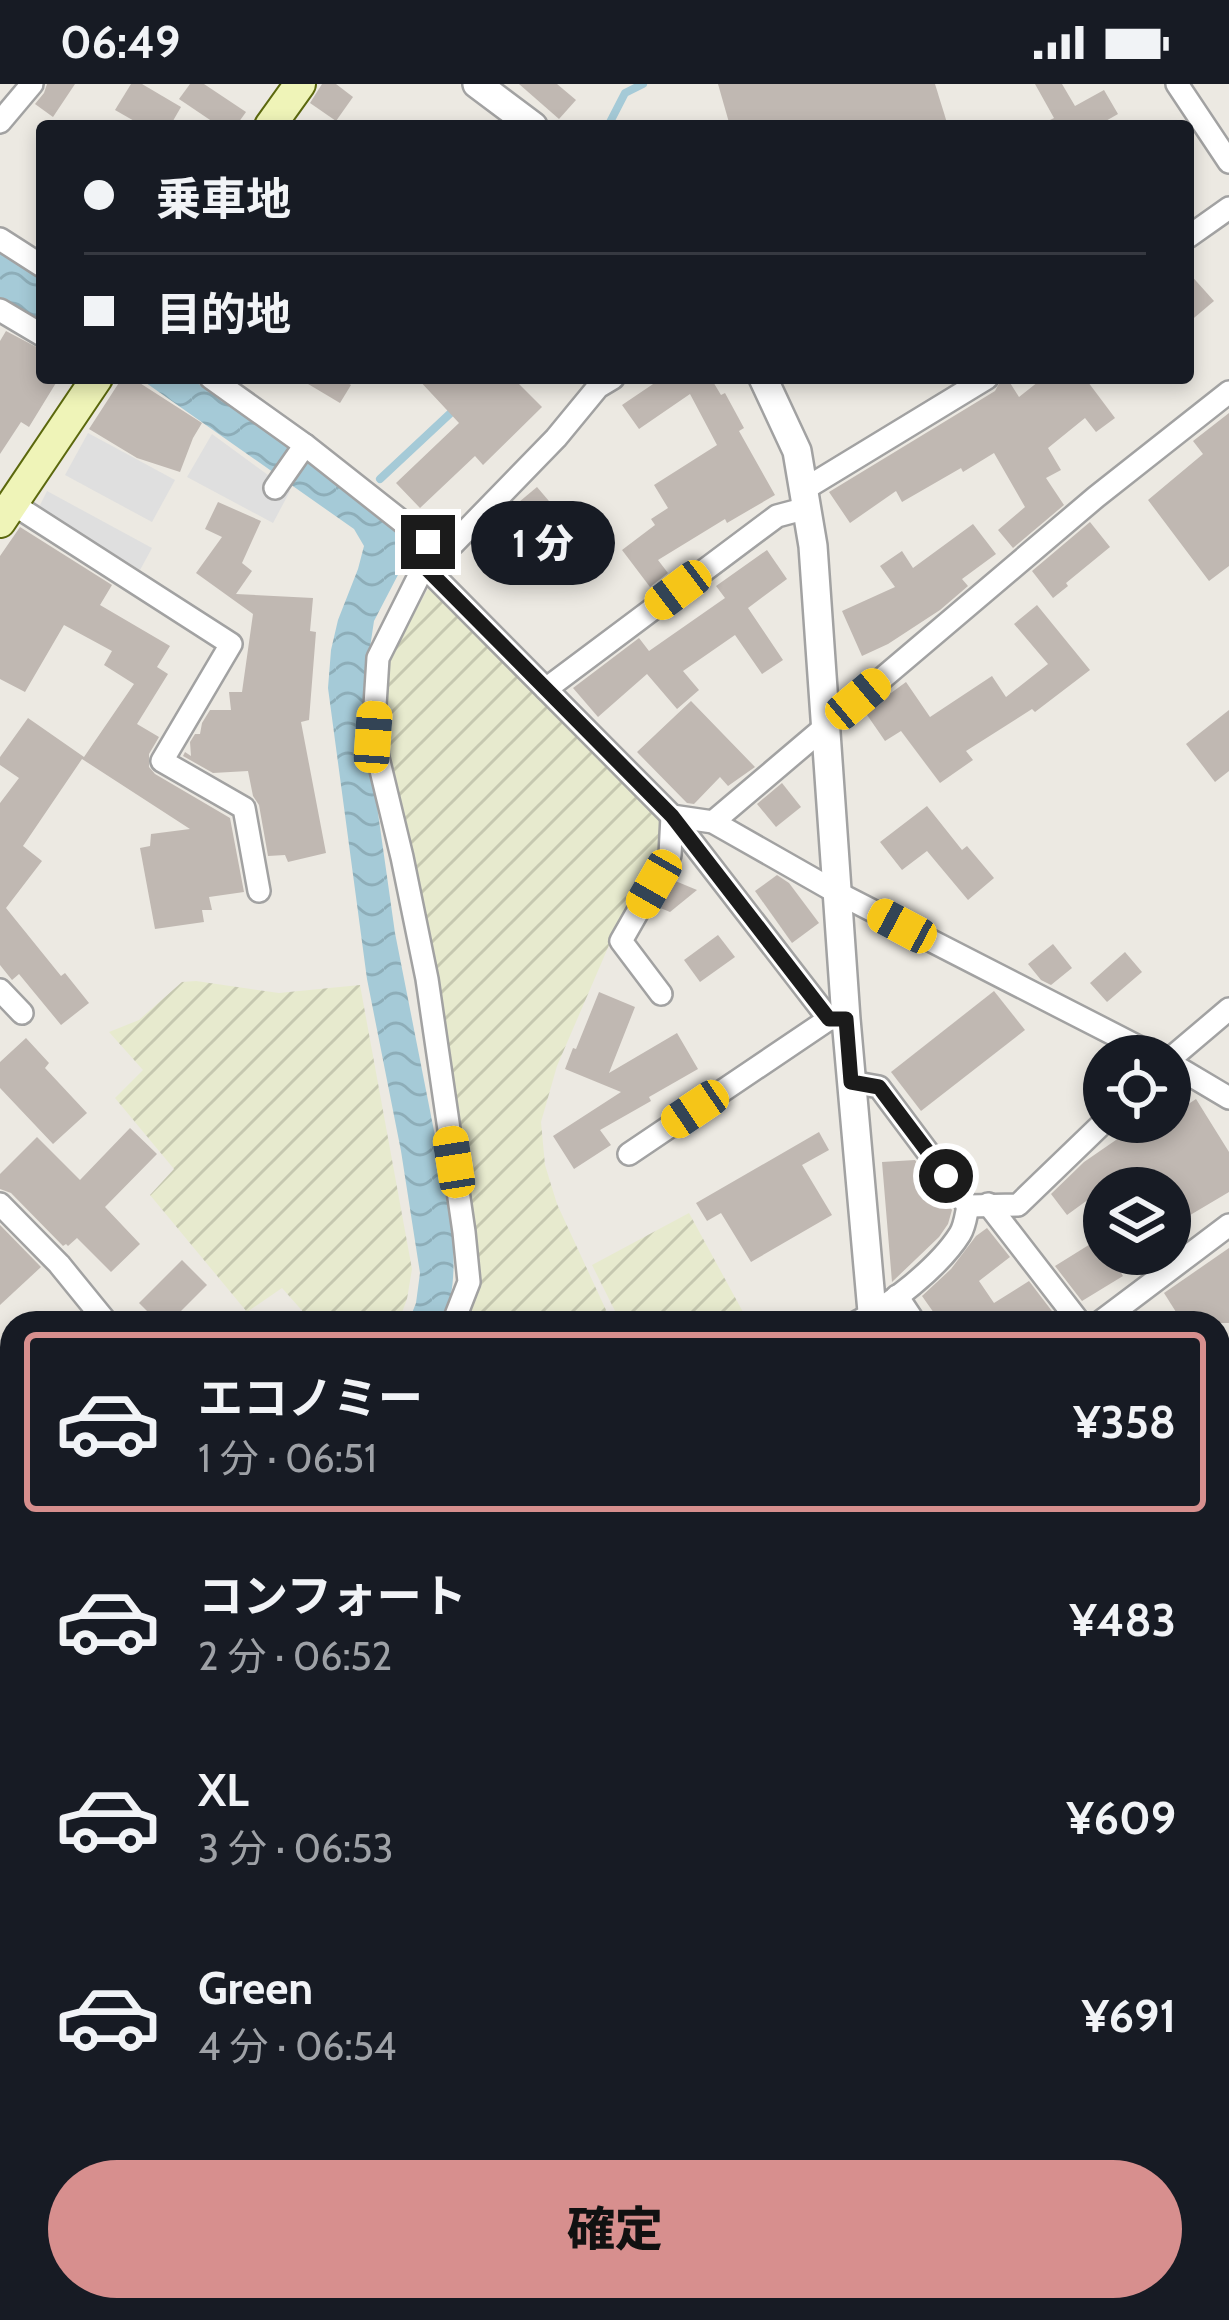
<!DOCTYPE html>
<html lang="ja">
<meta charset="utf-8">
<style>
:root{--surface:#171b24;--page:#242831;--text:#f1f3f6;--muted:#9ea1a6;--line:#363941;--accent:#d78f8e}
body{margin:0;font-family:Cabin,"Noto Sans JP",sans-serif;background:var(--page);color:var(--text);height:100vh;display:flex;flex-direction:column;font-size:45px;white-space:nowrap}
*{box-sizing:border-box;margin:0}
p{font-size:39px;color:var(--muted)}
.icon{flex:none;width:66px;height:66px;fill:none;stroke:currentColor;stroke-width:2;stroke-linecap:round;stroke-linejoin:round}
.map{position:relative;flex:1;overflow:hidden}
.sheet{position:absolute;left:0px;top:1227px;width:1230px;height:1011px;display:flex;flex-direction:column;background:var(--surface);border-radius:36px 36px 0 0;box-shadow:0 6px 18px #0003}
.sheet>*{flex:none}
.top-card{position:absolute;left:36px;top:36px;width:1158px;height:264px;border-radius:12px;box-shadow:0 6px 18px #0003;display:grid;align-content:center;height:264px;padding:0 48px;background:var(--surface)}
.fabs{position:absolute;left:1083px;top:951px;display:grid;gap:24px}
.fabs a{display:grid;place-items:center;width:108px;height:108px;border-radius:50%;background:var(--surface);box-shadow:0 6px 18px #0003;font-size:60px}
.end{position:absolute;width:54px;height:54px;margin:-27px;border:15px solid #1b1b1b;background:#fff;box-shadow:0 0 0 6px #fff}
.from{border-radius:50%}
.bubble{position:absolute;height:84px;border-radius:42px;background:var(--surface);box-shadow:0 6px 18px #0003;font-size:39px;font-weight:800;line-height:84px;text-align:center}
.car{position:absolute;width:36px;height:72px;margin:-36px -18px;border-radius:15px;box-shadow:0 0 9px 3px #0007;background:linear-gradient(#f5c518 24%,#345 0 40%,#f5c518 0 76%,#345 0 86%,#f5c518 0)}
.top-card b{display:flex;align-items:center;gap:42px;height:114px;font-size:45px}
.top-card b+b{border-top:3px solid var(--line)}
.top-card i{width:30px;height:30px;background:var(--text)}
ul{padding:21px 0 0;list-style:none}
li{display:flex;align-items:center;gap:36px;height:180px;margin:0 24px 18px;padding:0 24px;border:6px solid transparent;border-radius:12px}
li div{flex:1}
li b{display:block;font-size:45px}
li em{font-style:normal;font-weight:800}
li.on{border-color:var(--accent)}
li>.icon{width:108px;height:108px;stroke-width:1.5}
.primary-button{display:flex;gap:24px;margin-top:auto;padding:24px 48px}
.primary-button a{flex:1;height:138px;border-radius:72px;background:var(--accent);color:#111;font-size:48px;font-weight:800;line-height:138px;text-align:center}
.status{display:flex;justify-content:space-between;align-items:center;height:84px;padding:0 60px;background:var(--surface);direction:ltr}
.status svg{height:33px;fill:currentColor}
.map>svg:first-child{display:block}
.farmland{fill:url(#farmland-furrows)}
.park{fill:#c1f4c7}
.pitch{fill:#85d6ba}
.parking{fill:#dfdfdf}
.water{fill:url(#water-waves)}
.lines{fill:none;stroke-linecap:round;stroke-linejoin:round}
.stream{stroke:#a5cad7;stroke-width:8}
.building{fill:#c0b8b2}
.minor-casing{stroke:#a2a2a2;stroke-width:26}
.tertiary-casing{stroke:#a2a2a2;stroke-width:32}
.secondary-casing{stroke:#5b680d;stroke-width:34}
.minor{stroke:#fff;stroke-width:21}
.tertiary{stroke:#fff;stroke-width:27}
.secondary{stroke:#eff4b8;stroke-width:30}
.route{stroke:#1b1b1b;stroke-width:15}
</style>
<div class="status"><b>06:49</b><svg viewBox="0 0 49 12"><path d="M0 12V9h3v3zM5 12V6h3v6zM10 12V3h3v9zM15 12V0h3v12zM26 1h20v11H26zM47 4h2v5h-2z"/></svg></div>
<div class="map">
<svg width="1229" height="2236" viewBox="0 0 1229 2236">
<defs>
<pattern id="farmland-furrows" width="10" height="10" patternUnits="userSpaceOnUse" patternTransform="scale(3)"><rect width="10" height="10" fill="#e7eace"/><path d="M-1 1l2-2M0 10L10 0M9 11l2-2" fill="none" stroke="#c6c8b0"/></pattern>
<pattern id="water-waves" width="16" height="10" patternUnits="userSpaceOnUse" patternTransform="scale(3)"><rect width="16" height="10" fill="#a5cad7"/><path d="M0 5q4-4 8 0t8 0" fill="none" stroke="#8dadb8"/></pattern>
</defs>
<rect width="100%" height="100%" fill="#ece9e2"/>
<g class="farmland">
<polygon points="429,503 666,739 655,772 613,852 557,982 541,1038 545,1081 557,1120 612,1239 467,1239 477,1205 381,654 388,576"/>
<polygon points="196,897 279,909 360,901 412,1185 407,1215 398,1239 313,1239 282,1204 247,1228 150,1111 174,1085 115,1014 143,986 109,948 139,936 182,898"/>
<polygon points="689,1129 749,1239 621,1239 592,1181"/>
<polygon points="12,1692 12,1801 0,1788 0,1703"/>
<polygon points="369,2226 481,2226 470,2236 379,2236"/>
</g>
<polygon class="park" points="1218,1522 1229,1537 1229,2236 638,2236 630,2226 1218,2226"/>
<g class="pitch">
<polygon points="1218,1859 1229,1861 1229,2027 1218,2025"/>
<polygon points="1218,2078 1229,2080 1229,2236 882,2236 884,2226 1218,2226"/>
</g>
<g class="parking">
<polygon points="88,349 175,396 152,438 65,391"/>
<polygon points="212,350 290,407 273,439 187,393"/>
<polygon points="47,407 152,464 140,486 39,423"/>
</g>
<g class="water">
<polygon points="0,169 42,195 42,239 0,215"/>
<path d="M139,294H190L400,439L408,459L400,487L374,537L366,590L365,637L395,849L450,1128C454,1164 458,1206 442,1239H408L416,1219L420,1189L401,1067L367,895L328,604L331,566L338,536L358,485L364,462L354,445Z"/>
</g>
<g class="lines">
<g class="stream">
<polyline points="608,42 625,9 643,0"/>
<polyline points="380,395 456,324"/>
</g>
</g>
<g class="building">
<polygon points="47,0 75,0 53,33 35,20 44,9"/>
<polygon points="131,0 142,0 181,23 170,42 143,42 115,26"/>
<polygon points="190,0 204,0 246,28 236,42 219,42 179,15"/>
<polygon points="322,0 336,0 353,13 336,37 310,19"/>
<polygon points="519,0 557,0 576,16 559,35"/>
<polygon points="718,0 935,0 948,42 730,42"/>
<polygon points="1035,0 1062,0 1075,22 1104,6 1118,30 1097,42 1038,42 1054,34"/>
<polygon points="1188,188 1214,217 1188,239"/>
<polygon points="6,247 42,266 42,294 59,294 29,343 21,338 0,370 0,257"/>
<polygon points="122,294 132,294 202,339 193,354 180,388 137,374 89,345"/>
<polygon points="298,294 339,294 351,301 340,319"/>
<polygon points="417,294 513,294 542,323 483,381 475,372 420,424 396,399 459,339"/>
<polygon points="662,294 714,294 712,296 721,311 725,309 744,344 739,347 775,411 727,439 725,435 658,476 668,489 650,503 622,466 655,441 651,435 668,424 654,401 717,361 690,310 639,345 622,321"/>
<polygon points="1002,294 1007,294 1019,313 1043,294 1085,294 1115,334 1096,348 1085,334 1048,364 1061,386 1046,394 1064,421 1013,464 998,446 1025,423 994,369 963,388 961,384 902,418 896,407 850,439 829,408 995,307"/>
<polygon points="1229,329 1229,482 1209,497 1148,416 1203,370 1193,357"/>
<polygon points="537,403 566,437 536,462 507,428"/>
<polygon points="218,418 261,437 242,479 252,487 236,510 313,514 310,547 316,548 309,636 301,638 326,769 288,778 285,771 268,772 259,721 253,712 248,687 213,689 183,672 185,668 191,672 190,658 195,650 200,650 202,639 210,626 231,626 229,608 242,608 253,530 196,489 222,453 205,445"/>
<polygon points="1090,438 1110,463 1066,499 1068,502 1053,514 1032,487"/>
<polygon points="973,440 996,470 962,495 968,502 940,526 888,560 862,572 842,527 895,503 880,482 902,467 913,484"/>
<polygon points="20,443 112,501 100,521 170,562 157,583 168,590 137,640 159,653 149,670 149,683 155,690 230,734 244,808 209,813 212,826 202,826 204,838 155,845 140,764 150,762 151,750 190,745 82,675 23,762 42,777 6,824 61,892 65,889 89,919 61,941 19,890 12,896 0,881 0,719 19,694 0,681 0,673 28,634 84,673 134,600 104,581 112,567 64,541 25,608 0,595 0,472"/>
<polygon points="767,466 787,495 748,524 783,576 762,590 735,551 683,587 699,606 677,625 647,590 598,633 573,604 639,554 649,567 725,514 716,502"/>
<polygon points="1037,521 1090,586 1035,628 1032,625 966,667 973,676 940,699 901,647 885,657 865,628 906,598 930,633 992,592 1006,613 1048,580 1014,540"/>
<polygon points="691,617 755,683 728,702 720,693 694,720 687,719 637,668"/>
<polygon points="1229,626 1229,687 1215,698 1186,660"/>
<polygon points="782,699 801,723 776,743 757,720"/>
<polygon points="927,722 962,766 967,762 994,794 968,816 927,767 902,786 880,758"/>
<polygon points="777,791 789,799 819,839 792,859 755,807"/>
<polygon points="673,796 697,806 670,828 658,823"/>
<polygon points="718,851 735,873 700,898 684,876"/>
<polygon points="1053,860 1072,884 1051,901 1041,896 1028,880"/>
<polygon points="1125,868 1142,888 1107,918 1090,899"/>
<polygon points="994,907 1025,946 921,1027 891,988"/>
<polygon points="599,908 635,923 609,989 677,949 698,985 649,1013 651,1017 600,1046 611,1061 574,1085 553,1052 621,1008 565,985 573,964 576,965"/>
<polygon points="26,954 49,979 45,984 87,1029 53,1060 0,1004 0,978"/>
<polygon points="1196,1015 1229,1068 1229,1108 1170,1143 1170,1104 1104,1104 1067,1131 1051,1110 1084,1078 1142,1038 1170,1038 1170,1032"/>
<polygon points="130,1044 157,1070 105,1123 140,1160 111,1188 77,1154 68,1162 66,1160 63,1162 11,1109 0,1105 0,1090 37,1053 80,1096"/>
<polygon points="819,1048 829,1066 802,1081 832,1131 751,1178 721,1129 707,1137 696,1119"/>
<polygon points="915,1076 943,1114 943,1122 949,1122 952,1126 948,1140 939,1153 892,1198 882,1078"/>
<polygon points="0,1141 41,1183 0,1221"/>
<polygon points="987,1144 1010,1173 979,1197 994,1219 1029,1197 1061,1239 941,1239 922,1212 951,1185 976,1152"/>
<polygon points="1100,1154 1104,1160 1104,1170 1110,1170 1123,1192 1082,1217 1055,1182"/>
<polygon points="1229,1164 1229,1239 1183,1239 1164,1209"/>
<polygon points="182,1176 207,1201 169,1239 159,1239 139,1219"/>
</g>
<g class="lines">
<g class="minor-casing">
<g id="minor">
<polyline points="1177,0 1229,78"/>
<polyline points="0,38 32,0"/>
<polyline points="1188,153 1229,124"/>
<polyline points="0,155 42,182"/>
<polyline points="0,226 42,251"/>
<polyline points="211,294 305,361 428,458 424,482 378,574 373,653 402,773 427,895 464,1148 469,1198 453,1239"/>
<polyline points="275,404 305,361"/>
<polyline points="803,406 987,294"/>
<polyline points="13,420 231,560 162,677 244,724 259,807"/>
<polyline points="428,458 453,460 556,354 598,303 613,294"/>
<polyline points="424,482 672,732 829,935 846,935"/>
<polyline points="546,605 777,432 807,424"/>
<polyline points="672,732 713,738 836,808 1156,972"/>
<polyline points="713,738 1096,413 1229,308"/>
<polyline points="0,906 22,929"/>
<polyline points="661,910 621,857 670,771 672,732"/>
<polyline points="1170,975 1229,925"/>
<polyline points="1170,979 1229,1014"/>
<polyline points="851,998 879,1003 968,1122 1018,1121 1104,1038"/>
<polyline points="629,1070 829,935"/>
<polyline points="0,1120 59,1180 107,1239"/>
<polyline points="988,1120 1080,1239"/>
<polyline points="897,1212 915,1239"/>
<path d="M855,1239C889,1223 940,1182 960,1150C965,1142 966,1131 968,1122"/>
<polyline points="1099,1239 1229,1141"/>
<polyline points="1218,1321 1229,1313"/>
<polyline points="0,1384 12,1397"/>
<polyline points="1218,1417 1229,1432"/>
<polyline points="0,2146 12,2134"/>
</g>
</g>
<g class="tertiary-casing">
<g id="tertiary">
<polyline points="477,0 533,42"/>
<polyline points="763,294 797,367 813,462 846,935 873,1239"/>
<polyline points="0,2070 12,2082"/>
<polyline points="140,2226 149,2236"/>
<polyline points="505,2236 516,2226"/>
</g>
</g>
<g class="secondary-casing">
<g id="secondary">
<polyline points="270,42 300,0"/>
<polyline points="0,438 97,294"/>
</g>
</g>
<use href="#minor" class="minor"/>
<use href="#tertiary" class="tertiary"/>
<use href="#secondary" class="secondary"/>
</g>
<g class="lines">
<polyline class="route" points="428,458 424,482 672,732 829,935 846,935 851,998 879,1003 946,1092"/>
</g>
</svg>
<div class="fabs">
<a><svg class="icon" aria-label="locate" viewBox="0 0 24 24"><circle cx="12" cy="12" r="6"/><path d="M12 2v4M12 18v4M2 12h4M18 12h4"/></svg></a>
<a><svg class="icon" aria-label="layers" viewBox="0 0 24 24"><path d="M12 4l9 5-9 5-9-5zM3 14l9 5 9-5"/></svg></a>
</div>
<i class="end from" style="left:946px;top:1092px"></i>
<i class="end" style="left:428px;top:458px"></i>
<div class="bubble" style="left:471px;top:417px;width:144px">1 分</div>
<i class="car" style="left:678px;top:506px;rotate:233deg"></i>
<i class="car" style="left:858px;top:615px;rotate:50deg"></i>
<i class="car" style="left:373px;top:653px;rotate:4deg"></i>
<i class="car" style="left:654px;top:800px;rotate:210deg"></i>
<i class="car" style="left:902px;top:842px;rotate:298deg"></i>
<i class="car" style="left:695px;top:1025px;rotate:236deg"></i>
<i class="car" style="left:454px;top:1078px;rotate:351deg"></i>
<div class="top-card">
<b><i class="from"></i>乗車地</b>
<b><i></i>目的地</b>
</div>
<section class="sheet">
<ul>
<li class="on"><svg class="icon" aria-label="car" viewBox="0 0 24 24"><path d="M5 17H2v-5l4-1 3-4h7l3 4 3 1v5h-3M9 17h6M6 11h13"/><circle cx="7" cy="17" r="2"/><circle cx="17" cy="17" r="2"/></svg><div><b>エコノミー</b><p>1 分 · 06:51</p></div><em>¥358</em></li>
<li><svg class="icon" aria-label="car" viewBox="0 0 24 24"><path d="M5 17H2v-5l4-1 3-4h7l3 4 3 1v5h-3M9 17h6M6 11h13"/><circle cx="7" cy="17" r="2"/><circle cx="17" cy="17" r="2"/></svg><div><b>コンフォート</b><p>2 分 · 06:52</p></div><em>¥483</em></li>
<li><svg class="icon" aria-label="car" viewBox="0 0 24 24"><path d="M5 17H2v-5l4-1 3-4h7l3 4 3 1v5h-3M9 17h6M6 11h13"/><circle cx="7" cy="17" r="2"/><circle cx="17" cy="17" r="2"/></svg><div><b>XL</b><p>3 分 · 06:53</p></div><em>¥609</em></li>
<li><svg class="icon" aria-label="car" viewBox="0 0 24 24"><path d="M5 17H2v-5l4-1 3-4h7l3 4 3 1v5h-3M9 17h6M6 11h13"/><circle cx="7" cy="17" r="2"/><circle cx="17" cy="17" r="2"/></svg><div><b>Green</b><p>4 分 · 06:54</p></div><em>¥691</em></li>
</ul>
<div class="primary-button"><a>確定</a></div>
</section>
</div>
